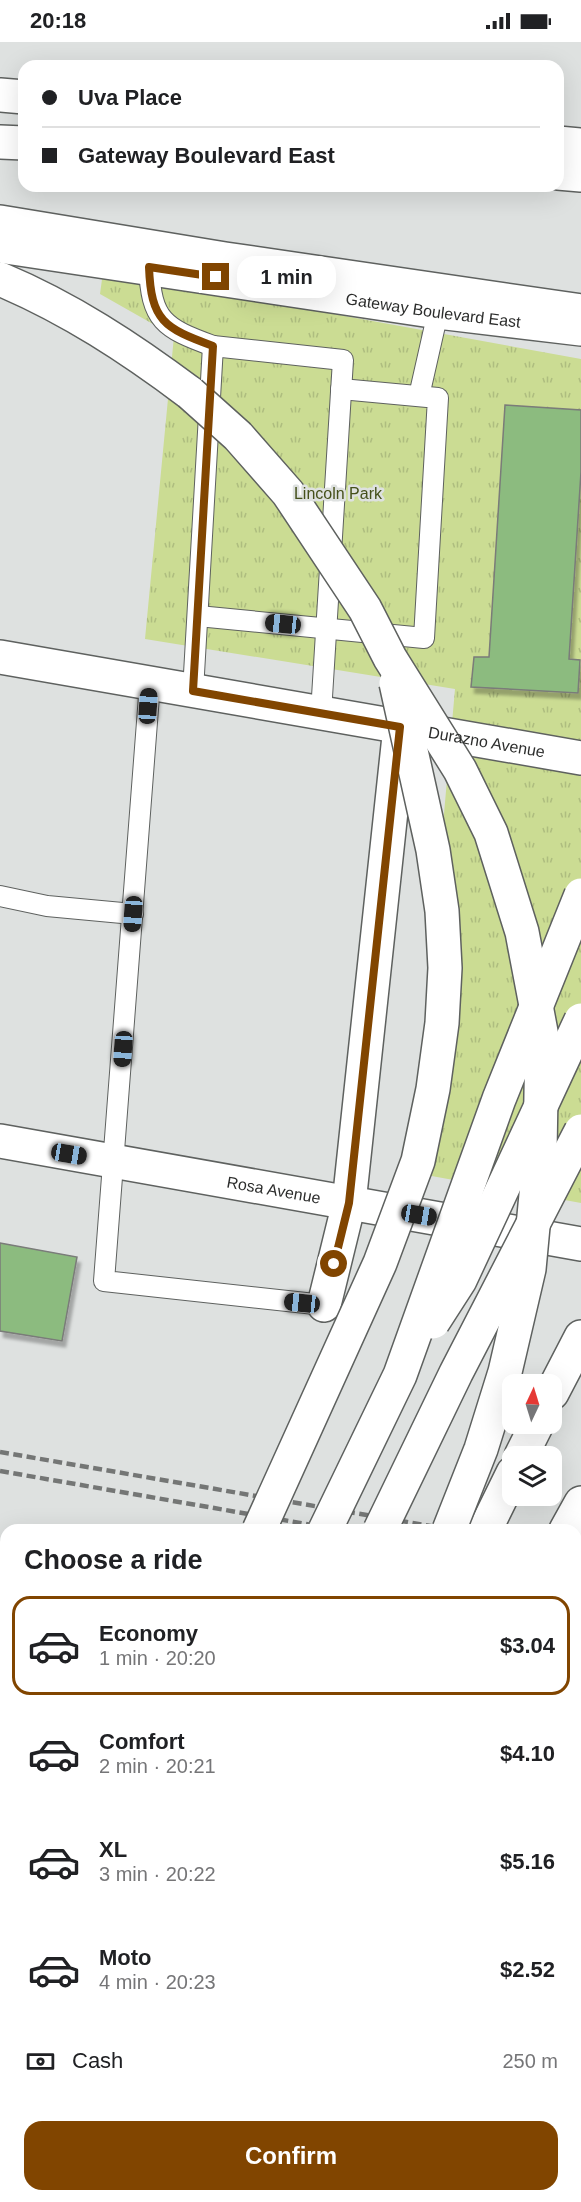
<!DOCTYPE html>
<meta charset="utf-8">
<style>
:root{--surface:#fff;--page:#f2f2f2;--text:#202124;--muted:#757577;--line:#e0e0e0;--accent:#814500}
body{margin:0;font-family:Arial,sans-serif;background:var(--page);color:var(--text);height:100vh;display:flex;flex-direction:column;font-size:22px;white-space:nowrap}
*{box-sizing:border-box;margin:0}
p{font-size:20px;color:var(--muted)}
.icon{flex:none;width:33px;height:33px;fill:none;stroke:currentColor;stroke-width:2;stroke-linecap:round;stroke-linejoin:round}
.map{position:relative;flex:1;overflow:hidden}
.panel{position:absolute;left:0px;top:1482px;width:582px;height:678px;display:flex;flex-direction:column;background:var(--surface);border-radius:18px 18px 0 0;box-shadow:0 6px 24px #0002}
.panel>*{flex:none}
.guide{position:absolute;left:18px;top:18px;width:546px;height:132px;border-radius:18px;box-shadow:0 6px 24px #0002;display:grid;align-content:center;height:132px;padding:0 24px;background:var(--surface)}
.needle{width:39px;rotate:4deg}
.fabs{position:absolute;left:502px;top:1332px;display:grid;gap:12px}
.fabs a{display:grid;place-items:center;width:60px;height:60px;border-radius:12px;background:var(--surface);box-shadow:0 6px 24px #0002;font-size:30px}
.end{position:absolute;width:27px;height:27px;margin:-14px;border:8px solid #814500;background:#fff;box-shadow:0 0 0 3px #fff}
.from{border-radius:50%}
.bubble{position:absolute;height:42px;border-radius:18px;background:var(--surface);box-shadow:0 6px 24px #0002;font-size:20px;font-weight:700;line-height:42px;text-align:center}
.car{position:absolute;width:18px;height:36px;margin:-18px -9px;border-radius:8px;box-shadow:0 0 4px 2px #0007;background:linear-gradient(#222 24%,#8ab4d8 0 40%,#222 0 76%,#8ab4d8 0 86%,#222 0)}
.guide b{display:flex;align-items:center;gap:21px;height:57px;font-size:22px}
.guide b+b{border-top:2px solid var(--line)}
.guide i{width:15px;height:15px;background:var(--text)}
ul{padding:0;list-style:none}
li{display:flex;align-items:center;gap:18px;height:99px;margin:0 12px 9px;padding:0 12px;border:3px solid transparent;border-radius:18px}
li div{flex:1}
li b{display:block;font-size:22px}
li em{font-style:normal;font-weight:700}
li.active{border-color:var(--accent)}
li>.icon{width:54px;height:54px;stroke-width:1.5}
h2{padding:0 24px;font-size:27px;line-height:72px}
.pay{display:flex;align-items:center;gap:15px;height:66px;padding:0 24px;font-size:22px}
.pay p{margin-inline-start:auto}
.button{display:flex;gap:12px;margin-top:auto;padding:12px 24px}
.button a{flex:1;height:69px;border-radius:18px;background:var(--accent);color:#fff;font-size:24px;font-weight:700;line-height:69px;text-align:center}
.status{display:flex;justify-content:space-between;align-items:center;height:42px;padding:0 30px;background:var(--surface);direction:ltr}
.status svg{height:16px;fill:currentColor}
.map>svg:first-child{display:block}
.park{fill:url(#park-tufts)}
.building{fill:#8cbb7f;stroke:#7a7b79;stroke-width:1.5;filter:url(#shadow)}
.lines{fill:none;stroke-linecap:round;stroke-linejoin:round}
.service-casing{stroke:#5e615f;stroke-width:22}
.minor-casing{stroke:#5e615f;stroke-width:36}
.tertiary-casing{stroke:#5e615f;stroke-width:36}
.secondary-casing{stroke:#5e615f;stroke-width:36}
.motorway-casing{stroke:#5e615f;stroke-width:36}
.service{stroke:#fff;stroke-width:20}
.minor{stroke:#fff;stroke-width:33}
.tertiary{stroke:#fff;stroke-width:33}
.secondary{stroke:#fff;stroke-width:33}
.motorway{stroke:#fff;stroke-width:33}
.rail{stroke:#747675;stroke-width:4.5;stroke-dasharray:9 4.5;stroke-linecap:butt}
.motorway-bridge-casing{stroke:#5e615f;stroke-width:36;stroke-linecap:butt}
.motorway-bridge{stroke:#fff;stroke-width:33}
.route{stroke:#814500;stroke-width:8}
.labels{text-anchor:middle;dominant-baseline:central;stroke-width:5;stroke-linejoin:round;paint-order:stroke}
.street-label{font-size:16px;fill:#2c2d2c;stroke:#dee1e0}
.park-label{font-size:16px;fill:#45501b;stroke:#dee1e0}
</style>
<div class="status"><b>20:18</b><svg viewBox="0 0 49 12"><path d="M0 12V9h3v3zM5 12V6h3v6zM10 12V3h3v9zM15 12V0h3v12zM26 1h20v11H26zM47 4h2v5h-2z"/></svg></div>
<div class="map">
<svg width="581" height="2160" viewBox="0 0 581 2160">
<defs>
<pattern id="park-tufts" width="24" height="20" patternUnits="userSpaceOnUse" patternTransform="scale(1.5)"><rect width="24" height="20" fill="#cbdc93"/><path d="M3 7l-1-3M5 7V3M7 7l1-3M15 17l-1-3M17 17v-4M19 17l1-3" fill="none" stroke="#aebd7f"/></pattern>
<filter id="shadow"><feDropShadow dx="3.5" dy="6" stdDeviation="1.5" flood-color="#0004"/></filter>
</defs>
<rect width="100%" height="100%" fill="#dee1e0"/>
<polygon class="park" points="103,230 581,317 581,1161 404,1129 424,998 455,647 145,597 174,294 100,252"/>
<g class="building">
<polygon points="505,363 581,368 581,430 569,617 580,618 578,651 471,645 474,615 489,615"/>
<polygon points="0,1201 77,1215 62,1299 0,1289"/>
<polygon points="576,1984 581,1985 581,2013 576,2013"/>
<polygon points="576,2094 581,2094 581,2160 568,2160 569,2154 576,2154"/>
<polygon points="473,2154 535,2154 521,2160 471,2160 470,2155"/>
</g>
<g class="lines">
<g class="service-casing">
<g id="service">
<path d="M149,224C151,279 164,286 213,304"/>
<polyline points="419,354 438,270"/>
<polyline points="198,574 424,596 438,356 341,347"/>
<polyline points="150,641 104,1239 324,1263"/>
<polyline points="193,649 213,304 343,318 321,671"/>
<polyline points="0,854 47,864 133,872"/>
<polyline points="576,1751 581,1741"/>
<polyline points="0,1927 3,1927 0,1935"/>
<polyline points="576,2021 581,2021"/>
<polyline points="576,2073 581,2073"/>
<polyline points="452,2157 459,2154"/>
<polyline points="420,2160 420,2154"/>
<polyline points="554,2160 554,2154"/>
</g>
</g>
<g class="minor-casing">
<g id="minor">
<path id="s1" d="M0,1099L581,1202"/>
<polyline points="324,1263 349,1161 400,685"/>
<polyline points="0,1662 6,1663"/>
</g>
</g>
<g class="tertiary-casing">
<g id="tertiary">
<path id="s2" d="M0,615L581,716"/>
</g>
</g>
<g class="secondary-casing">
<g id="secondary">
<path id="s3" d="M0,204L438,270L581,287"/>
</g>
</g>
<g class="motorway-casing">
<g id="motorway">
<polyline points="0,53 24,55"/>
<polyline points="0,100 24,101"/>
<polyline points="558,101 581,103"/>
<polyline points="558,131 581,133"/>
<polyline points="0,180 225,217 581,269"/>
<path d="M0,237C69,266 130,306 190,351"/>
<polyline points="552,1351 581,1295"/>
<polyline points="521,1414 537,1382"/>
<polyline points="485,1488 513,1431"/>
<polyline points="566,1488 581,1461"/>
<polyline points="576,1563 581,1550"/>
<polyline points="576,1598 581,1590"/>
<polyline points="576,1671 581,1660"/>
<polyline points="0,2090 6,2075"/>
<polyline points="16,2160 18,2154"/>
<polyline points="85,2160 87,2154"/>
<polyline points="159,2160 162,2154"/>
<polyline points="242,2160 245,2154"/>
<polyline points="323,2160 326,2154"/>
<polyline points="361,2160 364,2154"/>
</g>
</g>
<use href="#service" class="service"/>
<use href="#minor" class="minor"/>
<use href="#tertiary" class="tertiary"/>
<use href="#secondary" class="secondary"/>
<use href="#motorway" class="motorway"/>
<g class="rail">
<polyline points="0,1410 454,1488"/>
<polyline points="0,1429 341,1488"/>
<polyline points="576,1509 581,1510"/>
<polyline points="576,1529 581,1529"/>
</g>
<g class="motorway-bridge-casing">
<g id="motorway-bridge">
<polyline points="190,351 238,394 288,451 365,567 390,616 460,728 491,791 522,890 542,995 540,1110 529,1227 505,1330 481,1407 449,1488"/>
<polyline points="433,1280 460,1238 581,978"/>
<polyline points="259,1488 380,1221 418,1119 433,1047 442,981 445,926 442,869 433,808 396,641"/>
<polyline points="325,1488 400,1333 499,1057 581,853"/>
<polyline points="380,1488 456,1331 581,1089"/>
</g>
</g>
<use href="#motorway-bridge" class="motorway-bridge"/>
</g>
<g class="lines">
<path class="route" d="M216,235L149,225C151,279 164,286 213,304L193,649L400,685L349,1161L334,1222"/>
</g>
<g class="labels">
<g class="street-label">
<text stroke="none"><textPath href="#s3" startOffset="438">Gateway Boulevard East</textPath></text>
<text stroke="none"><textPath href="#s2" startOffset="494">Durazno Avenue</textPath></text>
<text stroke="none"><textPath href="#s1" startOffset="278">Rosa Avenue</textPath></text>
</g>
<g class="park-label">
<text x="338" y="451">Lincoln Park</text>
</g>
</g>
</svg>
<div class="fabs">
<a><svg class="needle" viewBox="-14 -14 28 28"><path d="M0-13l5 13h-10z" fill="#e53935"/><path d="M0 13l5-13h-10z" fill="#757577"/></svg></a>
<a><svg class="icon" aria-label="layers" viewBox="0 0 24 24"><path d="M12 4l9 5-9 5-9-5zM3 14l9 5 9-5"/></svg></a>
</div>
<i class="end from" style="left:334px;top:1222px"></i>
<i class="end" style="left:216px;top:235px"></i>
<div class="bubble" style="left:237px;top:214px;width:99px">1 min</div>
<i class="car" style="left:283px;top:582px;rotate:276deg"></i>
<i class="car" style="left:148px;top:664px;rotate:4deg"></i>
<i class="car" style="left:133px;top:872px;rotate:184deg"></i>
<i class="car" style="left:123px;top:1007px;rotate:184deg"></i>
<i class="car" style="left:69px;top:1112px;rotate:100deg"></i>
<i class="car" style="left:419px;top:1173px;rotate:100deg"></i>
<i class="car" style="left:302px;top:1261px;rotate:276deg"></i>
<div class="guide">
<b><i class="from"></i>Uva Place</b>
<b><i></i>Gateway Boulevard East</b>
</div>
<section class="panel">
<h2>Choose a ride</h2>
<ul>
<li class="active"><svg class="icon" aria-label="car" viewBox="0 0 24 24"><path d="M5 17H2v-5l4-1 3-4h7l3 4 3 1v5h-3M9 17h6M6 11h13"/><circle cx="7" cy="17" r="2"/><circle cx="17" cy="17" r="2"/></svg><div><b>Economy</b><p>1 min · 20:20</p></div><em>$3.04</em></li>
<li><svg class="icon" aria-label="car" viewBox="0 0 24 24"><path d="M5 17H2v-5l4-1 3-4h7l3 4 3 1v5h-3M9 17h6M6 11h13"/><circle cx="7" cy="17" r="2"/><circle cx="17" cy="17" r="2"/></svg><div><b>Comfort</b><p>2 min · 20:21</p></div><em>$4.10</em></li>
<li><svg class="icon" aria-label="car" viewBox="0 0 24 24"><path d="M5 17H2v-5l4-1 3-4h7l3 4 3 1v5h-3M9 17h6M6 11h13"/><circle cx="7" cy="17" r="2"/><circle cx="17" cy="17" r="2"/></svg><div><b>XL</b><p>3 min · 20:22</p></div><em>$5.16</em></li>
<li><svg class="icon" aria-label="car" viewBox="0 0 24 24"><path d="M5 17H2v-5l4-1 3-4h7l3 4 3 1v5h-3M9 17h6M6 11h13"/><circle cx="7" cy="17" r="2"/><circle cx="17" cy="17" r="2"/></svg><div><b>Moto</b><p>4 min · 20:23</p></div><em>$2.52</em></li>
</ul>
<div class="pay"><svg class="icon" aria-label="cash" viewBox="0 0 24 24"><path d="M3 7h18v10H3z"/><circle cx="12" cy="12" r="2"/></svg>Cash<p>250 m</p></div>
<div class="button"><a>Confirm</a></div>
</section>
</div>
